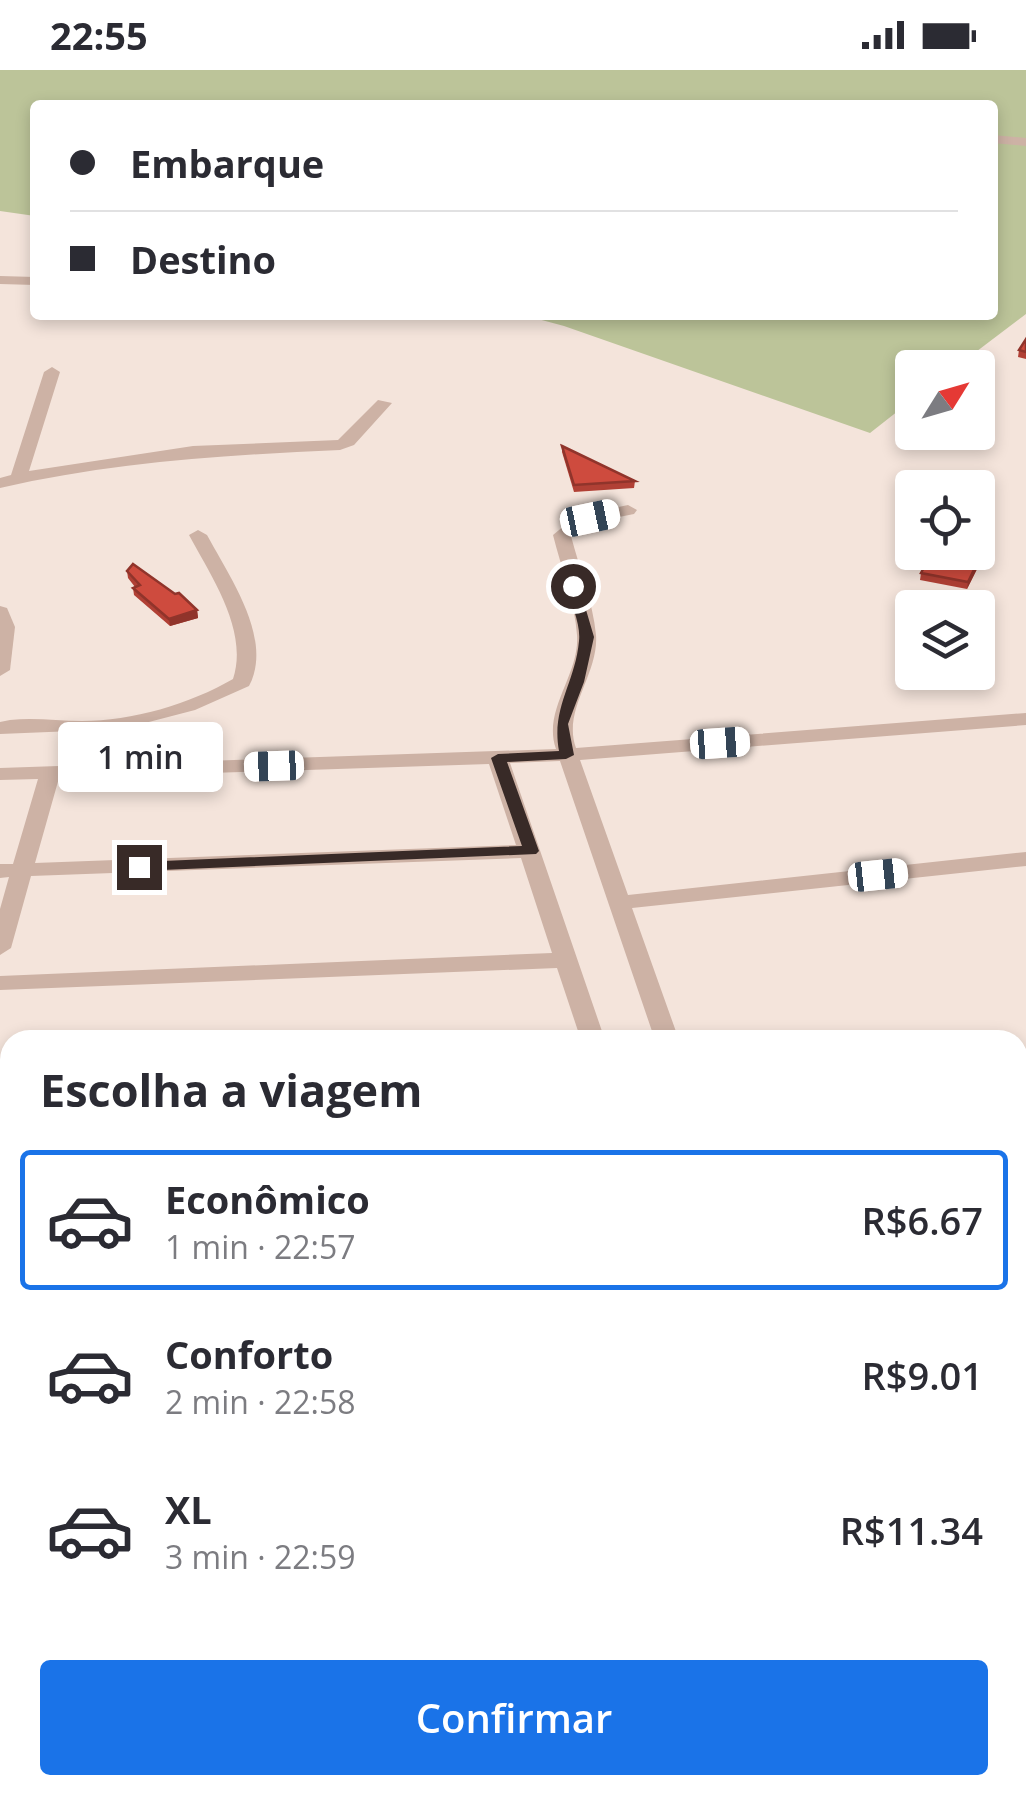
<!DOCTYPE html>
<html lang="pt">
<meta charset="utf-8">
<style>
:root{--surface:#fff;--page:#f7f7f7;--text:#2b2b33;--muted:#7c7c81;--line:#e1e1e2;--accent:#1a73e8}
body{margin:0;font-family:"Open Sans",sans-serif;background:var(--page);color:var(--text);height:100vh;display:flex;flex-direction:column;font-size:38px;white-space:nowrap}
*{box-sizing:border-box;margin:0}
p{font-size:32px;color:var(--muted)}
.icon{flex:none;width:55px;height:55px;fill:none;stroke:currentColor;stroke-width:2;stroke-linecap:round;stroke-linejoin:round}
.map{position:relative;flex:1;overflow:hidden}
.side{position:absolute;left:0px;top:960px;width:1028px;height:765px;display:flex;flex-direction:column;background:var(--surface);border-radius:30px 30px 0 0;box-shadow:0 5px 15px #0003}
.side>*{flex:none}
.banner{position:absolute;left:30px;top:30px;width:968px;height:220px;border-radius:10px;box-shadow:0 5px 15px #0003;display:grid;align-content:center;height:220px;padding:0 40px;background:var(--surface)}
.needle{width:65px;rotate:53deg}
.buttons{position:absolute;left:895px;top:280px;display:grid;gap:20px}
.buttons a{display:grid;place-items:center;width:100px;height:100px;border-radius:10px;background:var(--surface);box-shadow:0 5px 15px #0003;font-size:50px}
.end{position:absolute;width:45px;height:45px;margin:-22px;border:12px solid #382a27;background:#fff;box-shadow:0 0 0 5px #fff}
.from{border-radius:50%}
.bubble{position:absolute;height:70px;border-radius:10px;background:var(--surface);box-shadow:0 5px 15px #0003;font-size:32px;font-weight:600;line-height:70px;text-align:center}
.car{position:absolute;width:30px;height:60px;margin:-30px -15px;border-radius:12px;box-shadow:0 0 8px 2px #0007;background:linear-gradient(#fff 24%,#345 0 40%,#fff 0 76%,#345 0 86%,#fff 0)}
.banner b{display:flex;align-items:center;gap:35px;height:95px;font-size:38px}
.banner b+b{border-top:2px solid var(--line)}
.banner i{width:25px;height:25px;background:var(--text)}
ul{padding:0;list-style:none}
li{display:flex;align-items:center;gap:30px;height:140px;margin:0 20px 15px;padding:0 20px;border:5px solid transparent;border-radius:10px}
li div{flex:1}
li b{display:block;font-size:38px}
li em{font-style:normal;font-weight:600}
li.active{border-color:var(--accent)}
li>.icon{width:90px;height:90px;stroke-width:1.5}
h2{padding:0 40px;font-size:45px;line-height:120px}
.primary-button{display:flex;gap:20px;margin-top:auto;padding:20px 40px}
.primary-button a{flex:1;height:115px;border-radius:10px;background:var(--accent);color:#fff;font-size:40px;font-weight:600;line-height:115px;text-align:center}
.status{display:flex;justify-content:space-between;align-items:center;height:70px;padding:0 50px;background:var(--surface);direction:ltr}
.status svg{height:28px;fill:currentColor}
.map>svg:first-child{display:block}
.green{fill:#bcc499}
.lines{fill:none;stroke-linecap:round;stroke-linejoin:round}
.street{fill:#cdb2a5;fill-rule:evenodd}
.secondary{fill:#a08077;fill-rule:evenodd}
.wall{fill:#b14035}
.shaded-wall{fill:#90342b}
.building{fill:#ce4b3e;stroke:#90342b;stroke-width:2.5}
.route{fill:#382a27}
</style>
<div class="status"><b>22:55</b><svg viewBox="0 0 49 12"><path d="M0 12V9h3v3zM5 12V6h3v6zM10 12V3h3v9zM15 12V0h3v12zM26 1h20v11H26zM47 4h2v5h-2z"/></svg></div>
<div class="map">
<svg width="1026" height="1725" viewBox="0 0 1026 1725">
<rect width="100%" height="100%" fill="#f4e4db"/>
<polygon class="green" points="0,0 1026,0 1026,244 956,297 912,298 912,330 870,363 564,256 523,245 992,245 992,35 35,35 35,146 0,141"/>
<g class="lines">
<g class="street">
<polygon points="992,65 1026,68 1026,76 992,73"/>
<polygon points="0,206 35,207 35,215 0,214"/>
<path d="M52,297L60,302L29,401L193,376L338,370L378,330L392,333L354,375L340,380C225,385 113,392 0,418V408L11,405L44,302Z"/>
<path d="M628,435L637,440L634,444L589,453L571,466C579,497 593,532 596,565C599,604 562,640 576,678L1026,643V655L580,690L628,825L1026,782V796L632,838L679,970H655L560,691L510,693L605,970H581L557,898L0,920V906L552,883L521,788L31,806L11,878L0,885V839L9,807L0,808V794H13L38,709L0,710V698L556,679C542,640 580,605 577,565C575,533 561,497 553,465L576,446ZM489,694L516,775L35,793L59,708Z"/>
<path d="M198,460L207,465C229,506 274,569 249,616L195,640L122,659L0,664V652L10,650C34,647 58,651 82,651C132,651 190,634 233,609C249,561 211,506 189,465Z"/>
<polygon points="0,536 7,538 15,557 10,600 0,606"/>
<rect x="0" y="1173" width="10" height="20"/>
<polygon points="10,1335 10,1357 0,1358 0,1336"/>
<polygon points="10,1531 10,1557 0,1558 0,1532"/>
<polygon points="810,1715 844,1715 847,1725 813,1725"/>
</g>
<g class="secondary">
<polygon points="1026,1689 1026,1723 1005,1719 1003,1715 1018,1715 1018,1690"/>
<polygon points="869,1715 980,1715 976,1725 865,1725"/>
</g>
</g>
<g class="wall">
<polygon points="1026,269 1026,289 1018,287 1019,280"/>
<polygon points="562,376 635,411 634,418 574,422 562,382"/>
<polygon points="980,493 967,519 920,510 921,503"/>
<polygon points="127,501 197,540 198,548 170,556 134,525 133,518 135,517 128,508"/>
<polygon points="1026,1507 1026,1548 1023,1548 1018,1529 1018,1508"/>
</g>
<g class="shaded-wall">
<polygon points="981,485 980,493 967,519 968,512"/>
<polygon points="197,540 198,548 170,556 169,549"/>
</g>
<g class="building">
<polygon points="1026,269 1026,282 1019,280"/>
<polygon points="562,376 635,411 574,415"/>
<polygon points="932,482 967,482 981,485 968,512 921,503"/>
<polygon points="133,494 175,524 179,523 197,540 169,549 133,518 140,515 127,501"/>
<polygon points="1026,1507 1026,1539 1025,1540 1018,1514 1018,1508"/>
</g>
<path class="route" d="M573,512L579,516L594,567L584,612L568,654L574,685L566,689L507,692L539,781L536,784L139,801L131,797L139,792L522,776L491,688L498,684L559,681C551,637 575,614 579,571C581,555 571,533 566,516Z"/>
</svg>
<div class="buttons">
<a><svg class="needle" viewBox="-14 -14 28 28"><path d="M0-13l5 13h-10z" fill="#e53935"/><path d="M0 13l5-13h-10z" fill="#7c7c81"/></svg></a>
<a><svg class="icon" aria-label="locate" viewBox="0 0 24 24"><circle cx="12" cy="12" r="6"/><path d="M12 2v4M12 18v4M2 12h4M18 12h4"/></svg></a>
<a><svg class="icon" aria-label="layers" viewBox="0 0 24 24"><path d="M12 4l9 5-9 5-9-5zM3 14l9 5 9-5"/></svg></a>
</div>
<i class="end from" style="left:573px;top:516px"></i>
<i class="end" style="left:139px;top:797px"></i>
<div class="bubble" style="left:58px;top:652px;width:165px">1 min</div>
<i class="car" style="left:590px;top:448px;rotate:78deg"></i>
<i class="car" style="left:720px;top:673px;rotate:86deg"></i>
<i class="car" style="left:274px;top:696px;rotate:268deg"></i>
<i class="car" style="left:878px;top:805px;rotate:84deg"></i>
<div class="banner">
<b><i class="from"></i>Embarque</b>
<b><i></i>Destino</b>
</div>
<section class="side">
<h2>Escolha a viagem</h2>
<ul>
<li class="active"><svg class="icon" aria-label="car" viewBox="0 0 24 24"><path d="M5 17H2v-5l4-1 3-4h7l3 4 3 1v5h-3M9 17h6M6 11h13"/><circle cx="7" cy="17" r="2"/><circle cx="17" cy="17" r="2"/></svg><div><b>Econômico</b><p>1 min · 22:57</p></div><em>R$6.67</em></li>
<li><svg class="icon" aria-label="car" viewBox="0 0 24 24"><path d="M5 17H2v-5l4-1 3-4h7l3 4 3 1v5h-3M9 17h6M6 11h13"/><circle cx="7" cy="17" r="2"/><circle cx="17" cy="17" r="2"/></svg><div><b>Conforto</b><p>2 min · 22:58</p></div><em>R$9.01</em></li>
<li><svg class="icon" aria-label="car" viewBox="0 0 24 24"><path d="M5 17H2v-5l4-1 3-4h7l3 4 3 1v5h-3M9 17h6M6 11h13"/><circle cx="7" cy="17" r="2"/><circle cx="17" cy="17" r="2"/></svg><div><b>XL</b><p>3 min · 22:59</p></div><em>R$11.34</em></li>
</ul>
<div class="primary-button"><a>Confirmar</a></div>
</section>
</div>
